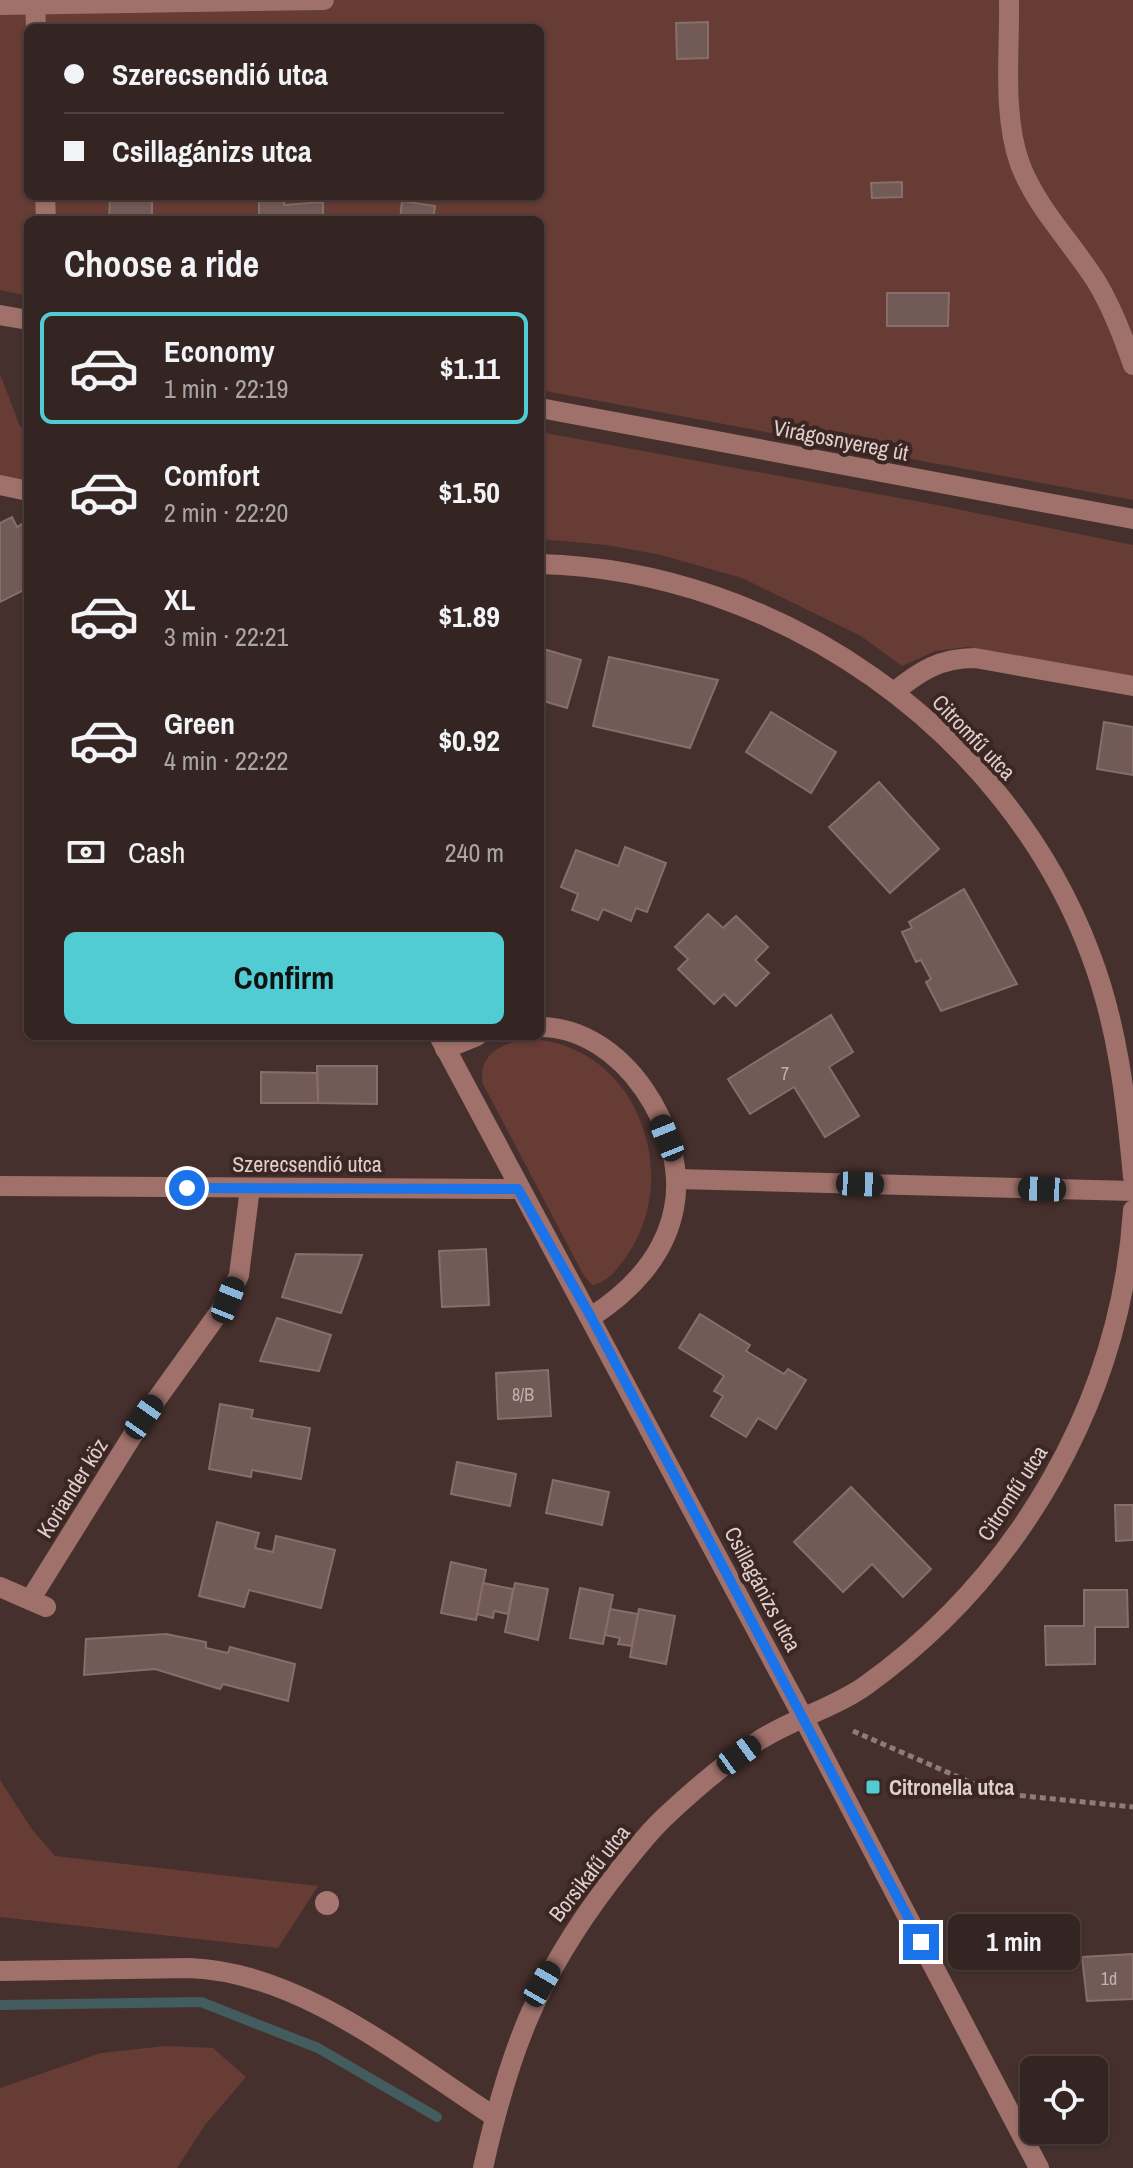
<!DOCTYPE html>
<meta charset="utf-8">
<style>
:root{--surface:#342422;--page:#3c2c2a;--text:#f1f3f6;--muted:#a9a4a5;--line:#4e4140;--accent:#51ccd3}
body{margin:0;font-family:"Archivo Narrow",sans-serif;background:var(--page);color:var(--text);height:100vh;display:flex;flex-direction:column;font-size:30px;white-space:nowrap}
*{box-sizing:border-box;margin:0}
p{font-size:26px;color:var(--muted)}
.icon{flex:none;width:44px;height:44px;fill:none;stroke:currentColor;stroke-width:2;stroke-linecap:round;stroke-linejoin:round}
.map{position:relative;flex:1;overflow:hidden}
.sheet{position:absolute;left:24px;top:216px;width:520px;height:824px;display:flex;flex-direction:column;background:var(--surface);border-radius:12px;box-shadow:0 2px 6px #0004,0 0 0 2px var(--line)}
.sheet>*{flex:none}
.guide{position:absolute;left:24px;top:24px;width:520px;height:176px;border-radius:12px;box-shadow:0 2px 6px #0004,0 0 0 2px var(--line);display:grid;align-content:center;height:176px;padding:0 40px;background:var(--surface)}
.fabs{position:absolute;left:1020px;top:2056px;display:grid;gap:16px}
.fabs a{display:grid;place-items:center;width:88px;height:88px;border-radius:12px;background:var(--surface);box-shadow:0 2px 6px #0004,0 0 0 2px var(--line);font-size:40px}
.end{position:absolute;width:36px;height:36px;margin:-18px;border:10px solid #1a73e8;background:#fff;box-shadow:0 0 0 4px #fff}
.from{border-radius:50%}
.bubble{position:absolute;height:56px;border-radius:12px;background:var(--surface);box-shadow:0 2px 6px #0004,0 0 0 2px var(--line);font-size:26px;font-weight:700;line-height:56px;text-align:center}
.car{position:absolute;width:24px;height:48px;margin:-24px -12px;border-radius:10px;box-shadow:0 0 6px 2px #0007;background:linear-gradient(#222 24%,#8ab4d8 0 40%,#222 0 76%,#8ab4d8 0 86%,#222 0)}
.guide b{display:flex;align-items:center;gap:28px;height:76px;font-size:30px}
.guide b+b{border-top:2px solid var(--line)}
.guide i{width:20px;height:20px;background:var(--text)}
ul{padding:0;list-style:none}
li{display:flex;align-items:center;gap:24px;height:112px;margin:0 16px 12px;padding:0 24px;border:4px solid transparent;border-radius:12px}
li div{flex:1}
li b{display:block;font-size:30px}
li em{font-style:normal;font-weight:700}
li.active{border-color:var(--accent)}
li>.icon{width:72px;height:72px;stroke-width:1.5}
h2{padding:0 40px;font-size:36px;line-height:96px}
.pay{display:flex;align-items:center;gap:20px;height:88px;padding:0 40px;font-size:30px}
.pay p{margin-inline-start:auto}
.primary-button{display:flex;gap:16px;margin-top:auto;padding:16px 40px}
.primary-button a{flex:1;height:92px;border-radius:12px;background:var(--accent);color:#111;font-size:32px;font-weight:700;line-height:92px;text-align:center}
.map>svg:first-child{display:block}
.green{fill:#663c35;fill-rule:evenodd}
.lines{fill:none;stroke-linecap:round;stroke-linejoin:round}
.stream{stroke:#435c5d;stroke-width:10}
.building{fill:#725a56;stroke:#876e6a;stroke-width:2}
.path{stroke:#8f7c7a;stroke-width:5;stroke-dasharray:6 4;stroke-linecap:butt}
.minor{stroke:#9f716a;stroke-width:20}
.tree{fill:#a67770}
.route{stroke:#1a73e8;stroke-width:10}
.poi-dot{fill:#51ccd3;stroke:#3b2623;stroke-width:3}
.labels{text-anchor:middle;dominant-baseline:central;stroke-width:8;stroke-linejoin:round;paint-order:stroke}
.number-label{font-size:18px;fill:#c2b2af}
.street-label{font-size:22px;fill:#ddcfcd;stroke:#3b2623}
.poi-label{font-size:22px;font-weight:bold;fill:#ddcfcd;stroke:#3b2623;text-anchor:start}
</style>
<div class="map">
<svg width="1133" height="2168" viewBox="0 0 1133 2168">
<rect width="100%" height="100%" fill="#46302d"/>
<g class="green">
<path d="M0,0H1133V500L540,390V220H28V296L0,290ZM28,28H540V196H28Z"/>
<polygon points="0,374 19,424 28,438 28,488 0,483"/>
<polygon points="540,432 932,504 1133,545 1133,677 967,647 936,651 902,666 861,636 742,578 661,555 607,545 540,539"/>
<path d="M524,1039C632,1039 685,1169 628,1254C618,1268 609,1282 592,1285L583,1274L483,1084C477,1056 500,1044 524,1039Z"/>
<polygon points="0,1780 31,1828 55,1856 318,1886 278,1948 0,1917"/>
<polygon points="165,2046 213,2048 246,2077 205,2125 177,2168 0,2168 0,2088 101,2053"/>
</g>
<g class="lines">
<polyline class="stream" points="0,2005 201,2002 318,2048 437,2117"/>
</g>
<g class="building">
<polygon points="708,22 708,58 677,59 676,23"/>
<polygon points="902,182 902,197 872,198 871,183"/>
<polygon points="110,196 152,196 152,220 109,220"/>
<polygon points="259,198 284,198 284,205 323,202 323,220 259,220"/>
<polygon points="402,201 435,206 433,220 400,220"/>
<polygon points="887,293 949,293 948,326 887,326"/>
<polygon points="12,517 17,527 26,522 28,527 28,588 0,602 0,523"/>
<polygon points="540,648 581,660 567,708 540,700"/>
<polygon points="609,657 718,680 690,748 593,726"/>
<polygon points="771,712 836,752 811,793 746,752"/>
<polygon points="1104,722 1133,727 1133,775 1097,769"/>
<polygon points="879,782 939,849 890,893 829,827"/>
<polygon points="625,847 666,863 647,912 636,908 631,921 603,909 598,920 572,910 578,894 561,887 576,850 618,866"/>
<polygon points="964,889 1017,984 941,1011 926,982 931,979 921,960 916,962 902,932 912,928 909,922"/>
<polygon points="708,914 723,928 736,916 768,947 755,960 769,973 736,1006 724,994 714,1004 678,969 688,959 675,947"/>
<polygon points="831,1015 853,1052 829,1067 859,1116 825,1137 794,1087 750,1114 728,1079"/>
<polygon points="317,1066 377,1066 377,1104 318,1103"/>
<polygon points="261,1072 317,1073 318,1103 261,1103"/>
<polygon points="486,1249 489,1305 442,1307 439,1251"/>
<polygon points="296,1254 362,1255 341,1313 282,1297"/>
<polygon points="700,1314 750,1345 746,1351 784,1374 788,1369 806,1380 776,1429 758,1418 746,1437 711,1416 723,1396 714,1391 724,1376 679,1348"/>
<polygon points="277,1318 331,1335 319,1371 260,1361"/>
<polygon points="548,1370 551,1416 498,1419 496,1373"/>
<polygon points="220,1404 253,1410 251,1418 310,1428 301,1479 252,1470 251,1477 209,1469"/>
<polygon points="457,1462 516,1474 510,1506 451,1494"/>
<polygon points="553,1480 609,1492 602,1525 546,1513"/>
<polygon points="851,1487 931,1569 903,1597 872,1564 843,1592 794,1542"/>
<polygon points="1115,1505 1133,1505 1133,1540 1116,1541"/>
<polygon points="217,1522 259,1533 255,1548 273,1552 276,1536 335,1550 321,1608 249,1590 244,1607 199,1596"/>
<polygon points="451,1562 486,1570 476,1620 441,1613"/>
<polygon points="483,1583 513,1589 508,1614 494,1611 493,1618 477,1614"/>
<polygon points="515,1583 548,1589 538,1640 505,1632"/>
<polygon points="580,1588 613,1595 603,1644 570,1638"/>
<polygon points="1084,1590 1127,1590 1128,1627 1095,1627 1095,1664 1046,1665 1045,1626 1084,1626"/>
<polygon points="610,1609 638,1614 632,1646 618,1644 620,1638 605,1635"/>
<polygon points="639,1609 675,1616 666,1664 630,1657"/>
<polygon points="166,1634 206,1642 206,1648 228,1653 230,1647 295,1664 288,1701 223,1684 220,1689 155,1669 84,1675 86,1639"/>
<polygon points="1133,1954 1133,1999 1087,2001 1082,1957"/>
</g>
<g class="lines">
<polyline class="path" points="853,1731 995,1793 1133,1807"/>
<g class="minor">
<polyline points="35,0 36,28"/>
<path d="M1009,0C1010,52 1002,114 1020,164C1036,207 1072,243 1096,281C1112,307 1123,336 1133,365"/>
<polyline points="0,5 324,0"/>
<polyline points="45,196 46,220"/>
<polyline points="0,315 28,320"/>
<polyline points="540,408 1133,519"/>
<polyline points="0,485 28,491"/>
<path d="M540,564C778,570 1006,730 1090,953C1118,1026 1126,1100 1133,1177"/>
<path d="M894,692C920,671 940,658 975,658L1133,686"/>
<path d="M540,1027C623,1027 689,1132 674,1208C665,1256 630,1292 591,1317"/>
<polyline points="439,1036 803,1717 1039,2168"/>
<polyline points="445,1049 477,1036"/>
<polyline points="677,1179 1133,1191"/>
<polyline points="0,1186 518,1189"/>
<polyline points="0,1587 46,1607"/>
<polyline points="30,1600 144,1417 228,1300 239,1275 250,1188"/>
<path d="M0,1971L190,1968C300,1972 405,2059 495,2117"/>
<path d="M483,2168C509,2051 537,1978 609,1883C628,1859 646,1834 668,1814C696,1788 726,1762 758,1741C792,1719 832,1709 865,1686C1019,1576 1121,1400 1133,1210"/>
</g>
</g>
<circle class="tree" cx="327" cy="1903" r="12"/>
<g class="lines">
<polyline class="route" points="187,1188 518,1189 591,1317 921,1942"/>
</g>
<rect class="poi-dot" x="865" y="1779" width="16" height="16" rx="4"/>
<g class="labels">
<g class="number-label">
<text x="785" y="1073">7</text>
<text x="523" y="1394">8/B</text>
<text x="1109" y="1978">1d</text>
</g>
<g class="street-label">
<text transform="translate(841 440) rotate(11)">Virágosnyereg út</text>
<text transform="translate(974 737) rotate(46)">Citromfű utca</text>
<text x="307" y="1164">Szerecsendió utca</text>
<text transform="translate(72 1488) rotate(-58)">Koriander köz</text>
<text transform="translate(1012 1493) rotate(-57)">Citromfű utca</text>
<text transform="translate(763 1589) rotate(62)">Csillagánizs utca</text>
<text transform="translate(589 1873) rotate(-52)">Borsikafű utca</text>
</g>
<g class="poi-label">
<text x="889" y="1787">Citronella utca</text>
</g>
</g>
</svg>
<div class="fabs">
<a><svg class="icon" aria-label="locate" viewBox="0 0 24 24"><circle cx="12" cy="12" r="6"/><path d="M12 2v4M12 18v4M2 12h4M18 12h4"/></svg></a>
</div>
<i class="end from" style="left:187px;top:1188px"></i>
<i class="end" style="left:921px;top:1942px"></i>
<div class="bubble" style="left:948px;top:1914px;width:132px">1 min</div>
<i class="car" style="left:667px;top:1138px;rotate:338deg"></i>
<i class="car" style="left:860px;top:1184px;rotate:92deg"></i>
<i class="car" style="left:1042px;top:1189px;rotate:272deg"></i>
<i class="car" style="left:228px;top:1300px;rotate:22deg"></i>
<i class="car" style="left:144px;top:1417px;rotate:35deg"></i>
<i class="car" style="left:739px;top:1755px;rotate:54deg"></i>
<i class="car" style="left:542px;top:1984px;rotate:30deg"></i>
<div class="guide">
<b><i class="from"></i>Szerecsendió utca</b>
<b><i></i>Csillagánizs utca</b>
</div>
<section class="sheet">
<h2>Choose a ride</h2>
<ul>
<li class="active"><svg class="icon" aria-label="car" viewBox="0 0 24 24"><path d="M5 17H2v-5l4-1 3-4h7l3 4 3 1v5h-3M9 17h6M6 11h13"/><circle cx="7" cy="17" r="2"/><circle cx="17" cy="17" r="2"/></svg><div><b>Economy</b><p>1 min · 22:19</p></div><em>$1.11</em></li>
<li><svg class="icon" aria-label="car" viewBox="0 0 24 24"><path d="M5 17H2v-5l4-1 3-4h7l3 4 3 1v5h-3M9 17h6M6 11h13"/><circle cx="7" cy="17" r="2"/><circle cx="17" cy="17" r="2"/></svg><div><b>Comfort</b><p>2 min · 22:20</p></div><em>$1.50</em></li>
<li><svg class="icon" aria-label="car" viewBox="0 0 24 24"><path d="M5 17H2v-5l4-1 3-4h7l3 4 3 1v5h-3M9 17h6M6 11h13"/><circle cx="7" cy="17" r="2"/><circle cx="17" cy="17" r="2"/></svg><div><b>XL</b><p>3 min · 22:21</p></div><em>$1.89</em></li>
<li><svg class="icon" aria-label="car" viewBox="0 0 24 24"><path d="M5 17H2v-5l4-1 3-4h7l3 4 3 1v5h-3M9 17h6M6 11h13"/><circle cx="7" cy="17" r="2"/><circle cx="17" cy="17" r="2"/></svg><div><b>Green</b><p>4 min · 22:22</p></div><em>$0.92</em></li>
</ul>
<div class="pay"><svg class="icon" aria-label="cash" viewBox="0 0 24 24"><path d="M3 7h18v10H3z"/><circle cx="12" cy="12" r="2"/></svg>Cash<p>240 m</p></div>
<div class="primary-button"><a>Confirm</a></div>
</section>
</div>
